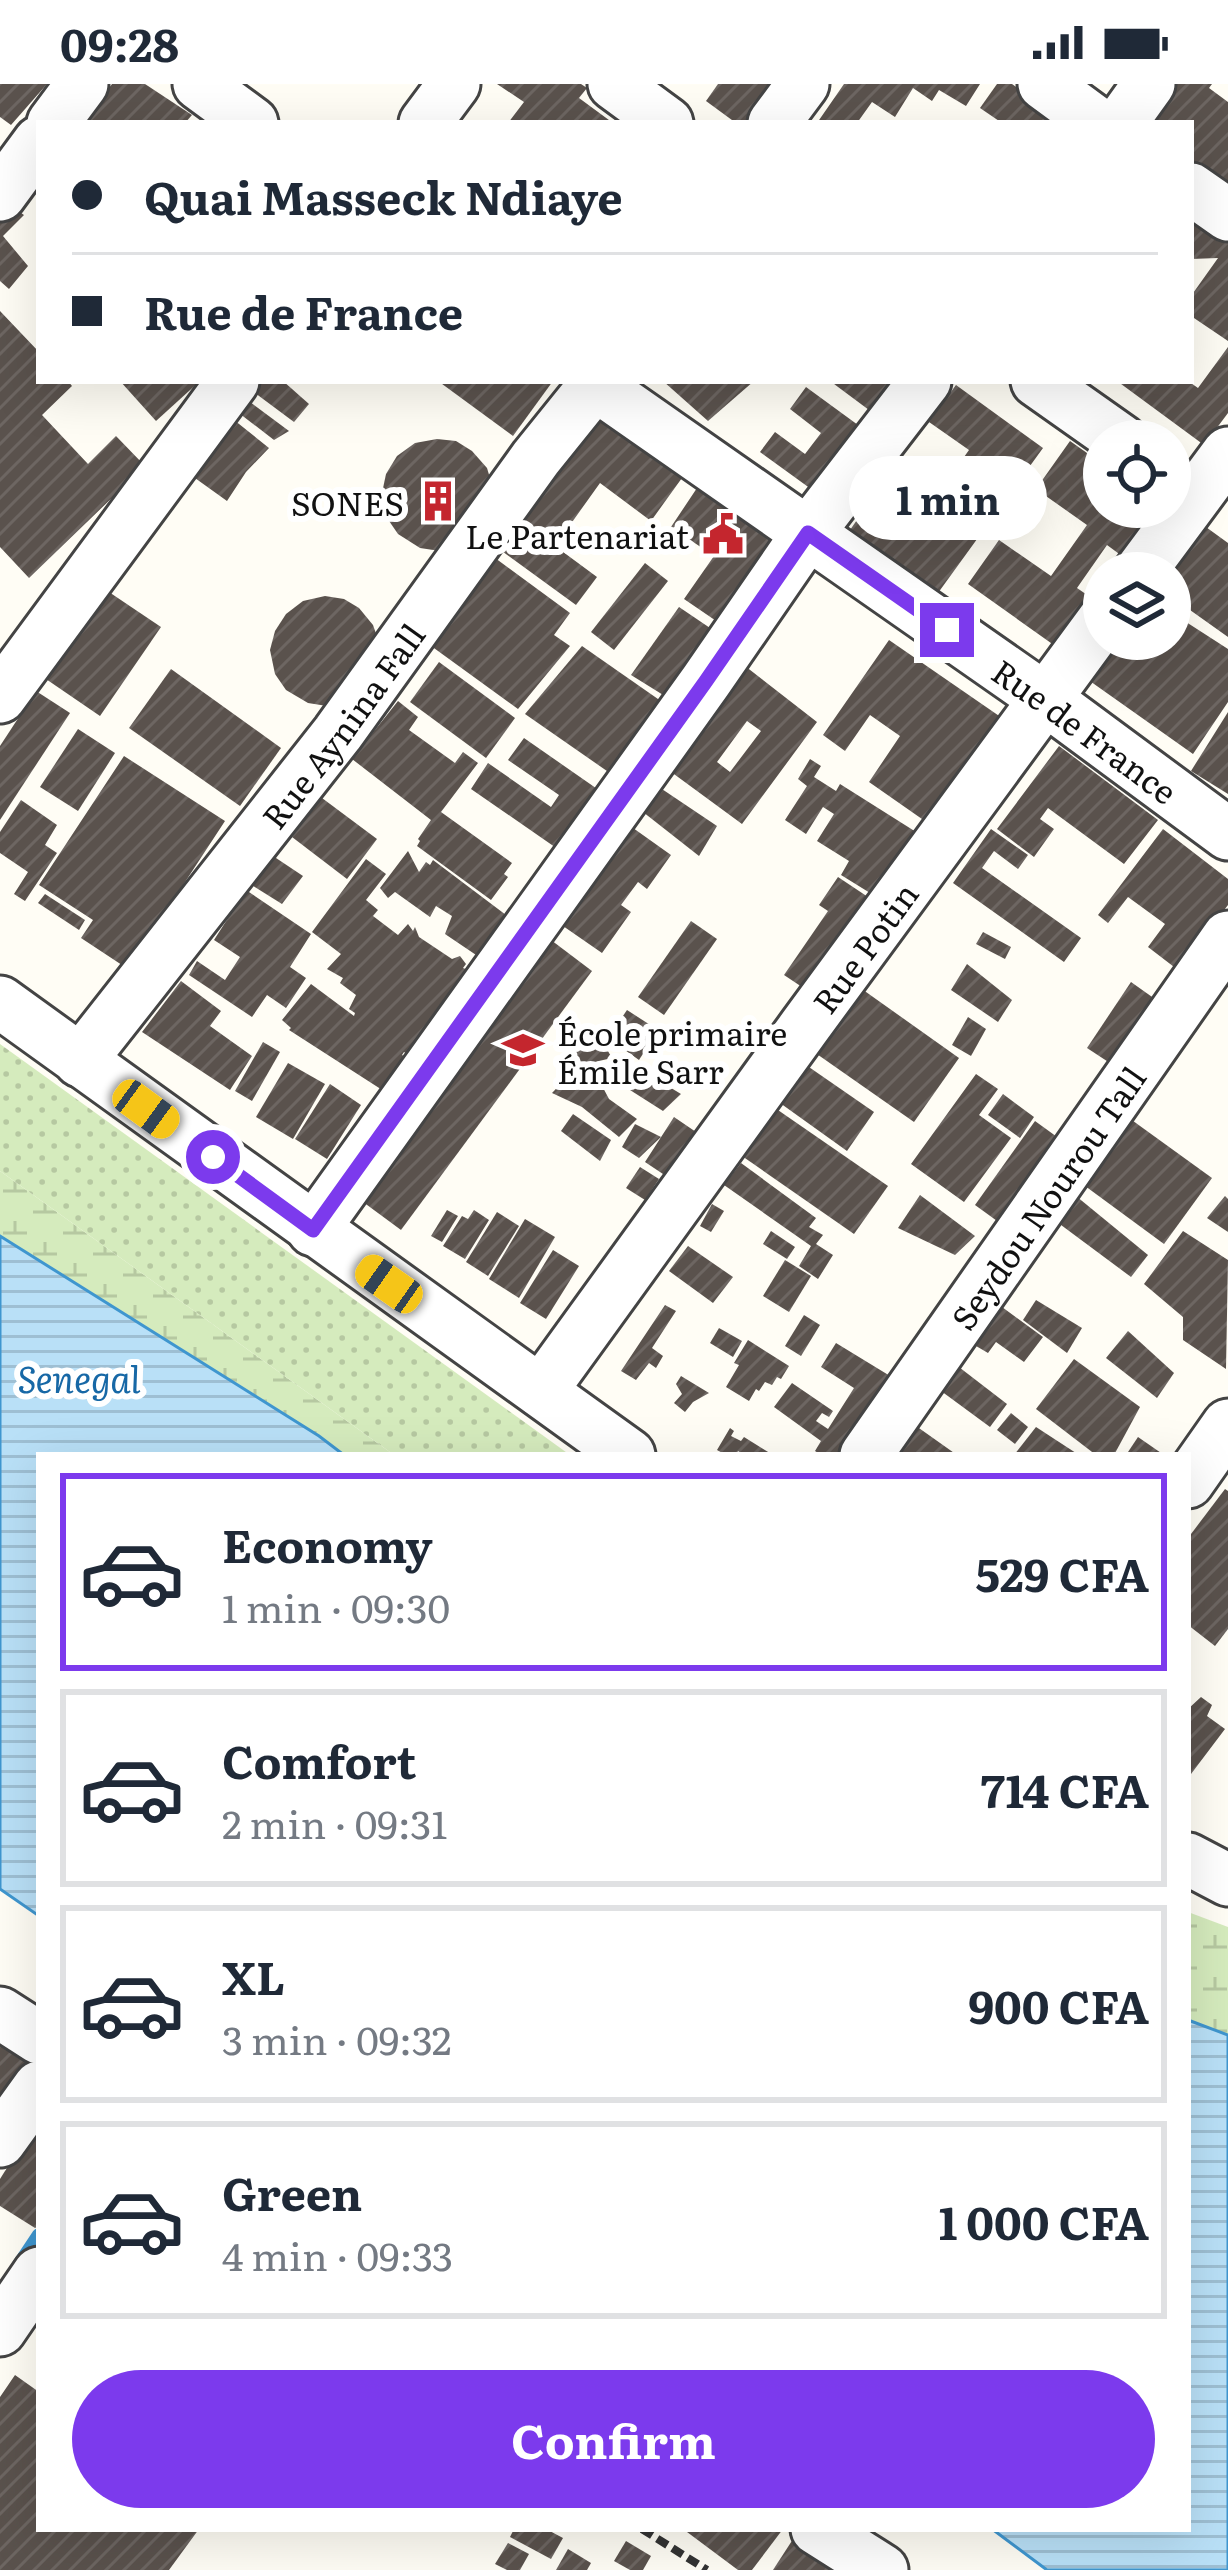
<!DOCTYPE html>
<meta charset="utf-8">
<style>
:root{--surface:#fff;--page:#f2f2f3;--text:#1f2937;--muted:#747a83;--line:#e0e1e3;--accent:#7c3aed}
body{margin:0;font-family:Literata,serif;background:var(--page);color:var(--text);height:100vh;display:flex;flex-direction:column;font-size:45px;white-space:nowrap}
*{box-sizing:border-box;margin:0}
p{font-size:39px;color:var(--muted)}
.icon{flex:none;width:66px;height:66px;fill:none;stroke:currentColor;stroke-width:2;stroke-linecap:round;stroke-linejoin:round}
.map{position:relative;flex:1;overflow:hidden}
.side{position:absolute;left:36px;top:1368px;width:1155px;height:1080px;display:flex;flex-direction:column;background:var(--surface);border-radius:0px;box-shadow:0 12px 48px #0002}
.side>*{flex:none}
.top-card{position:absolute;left:36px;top:36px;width:1158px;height:264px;border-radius:0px;box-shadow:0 12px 48px #0002;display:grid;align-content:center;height:264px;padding:0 36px;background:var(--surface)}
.buttons{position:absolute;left:1083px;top:336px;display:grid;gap:24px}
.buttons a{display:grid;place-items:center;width:108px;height:108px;border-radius:50%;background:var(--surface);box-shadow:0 12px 48px #0002;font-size:60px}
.end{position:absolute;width:54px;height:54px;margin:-27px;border:15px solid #7c3aed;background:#fff;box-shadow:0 0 0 6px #fff}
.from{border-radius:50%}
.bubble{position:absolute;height:84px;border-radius:42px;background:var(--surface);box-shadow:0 12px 48px #0002;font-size:39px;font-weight:700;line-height:84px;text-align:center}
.car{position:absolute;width:36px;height:72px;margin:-36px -18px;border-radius:15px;box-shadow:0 0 9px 3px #0007;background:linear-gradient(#f5c518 24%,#345 0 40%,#f5c518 0 76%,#345 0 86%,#f5c518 0)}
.top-card b{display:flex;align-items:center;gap:42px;height:114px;font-size:45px}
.top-card b+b{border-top:3px solid var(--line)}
.top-card i{width:30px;height:30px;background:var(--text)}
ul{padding:21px 0 0;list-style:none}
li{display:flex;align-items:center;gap:36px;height:198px;margin:0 24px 18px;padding:0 12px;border:6px solid var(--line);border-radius:0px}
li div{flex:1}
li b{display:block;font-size:45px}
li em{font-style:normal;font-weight:700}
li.selected{border-color:var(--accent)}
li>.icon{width:108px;height:108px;stroke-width:1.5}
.primary-button{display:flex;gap:24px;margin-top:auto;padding:24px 36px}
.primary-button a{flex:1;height:138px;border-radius:72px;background:var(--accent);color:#fff;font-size:48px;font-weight:700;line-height:138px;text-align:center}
.status{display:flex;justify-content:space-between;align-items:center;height:84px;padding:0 60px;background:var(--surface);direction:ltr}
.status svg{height:33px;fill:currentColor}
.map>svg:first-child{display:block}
.wetland{fill:url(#wetland-marsh)}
.park{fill:url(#park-dots)}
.water{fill:url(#water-rules);stroke:#3f96cf;stroke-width:3}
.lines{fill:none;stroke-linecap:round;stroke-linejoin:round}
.stream{stroke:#3f96cf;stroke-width:14}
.building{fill:url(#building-hatch);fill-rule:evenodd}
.minor-casing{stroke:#444;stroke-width:57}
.path{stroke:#333;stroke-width:8;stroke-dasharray:12 6;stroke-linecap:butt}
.minor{stroke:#fff;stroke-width:51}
.route{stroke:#7c3aed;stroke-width:15}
.labels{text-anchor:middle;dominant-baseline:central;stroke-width:12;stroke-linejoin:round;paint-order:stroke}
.poi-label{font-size:33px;fill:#111;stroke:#fff;text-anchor:end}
.street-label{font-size:33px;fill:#111;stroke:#fff}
.water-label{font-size:36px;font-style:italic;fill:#1768a6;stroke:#fff}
</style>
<div class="status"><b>09:28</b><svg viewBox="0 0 49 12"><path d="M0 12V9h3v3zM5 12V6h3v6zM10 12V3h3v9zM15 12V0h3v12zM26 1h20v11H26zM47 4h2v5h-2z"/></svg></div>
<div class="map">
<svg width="1228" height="2486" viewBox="0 0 1228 2486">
<defs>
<pattern id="wetland-marsh" width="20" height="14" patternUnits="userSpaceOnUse" patternTransform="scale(3)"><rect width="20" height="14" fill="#d5ebbd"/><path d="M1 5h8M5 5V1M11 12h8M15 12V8" fill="none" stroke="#b6c8a1"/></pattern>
<pattern id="park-dots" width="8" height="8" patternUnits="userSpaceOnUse" patternTransform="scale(3)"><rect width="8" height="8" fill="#d5ebbd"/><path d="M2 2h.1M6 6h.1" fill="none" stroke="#b6c8a1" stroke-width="1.8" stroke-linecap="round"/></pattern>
<pattern id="water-rules" width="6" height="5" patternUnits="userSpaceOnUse" patternTransform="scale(3)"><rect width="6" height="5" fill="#b9e0f7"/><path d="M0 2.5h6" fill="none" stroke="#9ebfd3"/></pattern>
<pattern id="building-hatch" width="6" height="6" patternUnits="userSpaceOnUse" patternTransform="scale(3)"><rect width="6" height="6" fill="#5a524d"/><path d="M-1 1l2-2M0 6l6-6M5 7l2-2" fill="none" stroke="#6d6662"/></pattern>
</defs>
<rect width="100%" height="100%" fill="#fffdf5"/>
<g class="wetland">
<polygon points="0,1087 394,1371 344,1371 319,1352 0,1152"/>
<polygon points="1188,1828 1228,1843 1228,1951 1188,1936"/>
</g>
<polygon class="park" points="0,960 570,1371 394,1371 0,1087"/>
<g class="water">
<polygon points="0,1152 319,1352 344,1371 39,1371 39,1832 0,1805"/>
<polygon points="1188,1936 1228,1951 1228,2486 1047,2486 992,2445 1188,2445"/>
</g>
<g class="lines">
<polyline class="stream" points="19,2181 39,2151"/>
</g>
<g class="building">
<polygon points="0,0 47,0 11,41 0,33"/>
<polygon points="112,0 145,0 192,31 185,39 82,39"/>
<polygon points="497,0 581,0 587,4 579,14 613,39 508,39 524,18"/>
<polygon points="718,0 777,0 750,39 736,39 706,17"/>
<polygon points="844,0 980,0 966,22 939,6 932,17 913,4 895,33 872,18 857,39 817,39"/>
<polygon points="997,0 1012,0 1067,39 1002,39 980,24"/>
<polygon points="1175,0 1212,0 1209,4 1228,18 1228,104 1191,78 1191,39 1148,39"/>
<polygon points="7,119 24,131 3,152 28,182 9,205 0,197 0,129"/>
<polygon points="1191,124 1228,144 1228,257 1191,232 1191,212 1218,174 1191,175"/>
<polygon points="0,227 39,268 39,297 68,297 72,302 42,331 88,380 116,352 145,382 29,494 0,463"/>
<polygon points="1228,263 1228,329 1204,361 1117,297 1188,297 1198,304"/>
<polygon points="120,297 200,297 156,337"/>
<polygon points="239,297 283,297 309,320 294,338"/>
<polygon points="438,297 553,297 513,352"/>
<polygon points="663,297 754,297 708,337"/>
<polygon points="830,297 896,297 873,329"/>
<polygon points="956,301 1043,364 938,509 850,446 878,406 920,435 969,366 929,338"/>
<polygon points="806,303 858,341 811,405 760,368 775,348 805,370 821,349 790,325"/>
<polygon points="238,309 289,347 274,356 226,319"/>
<polygon points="598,321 687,387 651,437 600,399 555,462 597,493 576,521 495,462"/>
<polygon points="224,328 269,364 246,388 227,417 181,384"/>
<polygon points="437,355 456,357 472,367 487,384 493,404 440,467 420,464 398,450 387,434 382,409 386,390 397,372 415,359"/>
<polygon points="1070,357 1104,381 1104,423 1157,423 1122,472 1107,461 1077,504 1093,515 1058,564 968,500 999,456 1051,492 1087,441 1036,405"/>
<polygon points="701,398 785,456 725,543 684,515 714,472 671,443"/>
<polygon points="1199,438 1228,459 1228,553 1190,526 1183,536 1228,565 1228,618 1193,670 1087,595 1114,555 1170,555 1170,489"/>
<polygon points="491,471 570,529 554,551 570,562 518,625 427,559"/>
<polygon points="645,479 668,497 614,566 591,548"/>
<polygon points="103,504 161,543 100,632 43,593"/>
<polygon points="325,512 344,515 359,524 373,541 380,561 327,622 308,619 286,606 275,590 270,566 275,547 286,530 303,517"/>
<polygon points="679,523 713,546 668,614 631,591"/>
<polygon points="889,556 1005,636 932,742 869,698 900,652 870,631 845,667 823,651"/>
<polygon points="582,562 668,622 617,694 525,630"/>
<polygon points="439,578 515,634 486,674 410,618"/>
<path d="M745,582L817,638L742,740L663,682ZM747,637L761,647L730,688L717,678Z"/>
<polygon points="171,585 281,664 240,722 129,644"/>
<polygon points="36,607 70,629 0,736 0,662"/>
<polygon points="398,617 418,633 409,646 455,679 463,668 478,679 441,728 512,779 504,790 508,793 491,816 417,762 420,757 418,755 431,736 352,675"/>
<polygon points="1228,628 1228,710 1191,687"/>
<polygon points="78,645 115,669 78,727 40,703"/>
<polygon points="524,654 603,709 562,768 471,705 488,679 551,723 559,711 508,676"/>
<polygon points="1059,662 1158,736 1124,780 1048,724 1040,735 1054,745 1034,773 997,745"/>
<polygon points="124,672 225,737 128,885 81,854 93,836 39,801"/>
<polygon points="810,675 821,682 814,693 836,707 840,700 924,753 883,817 841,791 849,777 817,757 834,730 823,723 806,750 785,736 807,702 798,695"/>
<polygon points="647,695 717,742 699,772 629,717"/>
<polygon points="322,714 377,755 347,795 292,753"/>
<polygon points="21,716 57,741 45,761 57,769 25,817 14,810 28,788 0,769 0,748"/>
<polygon points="619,734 671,771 647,805 638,798 621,821 631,828 602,869 550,833"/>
<polygon points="991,745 1028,771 1018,785 994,767 982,784 1081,854 1064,878 953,799"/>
<polygon points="1163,745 1228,795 1228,821 1178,886 1148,863 1165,840 1128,813 1108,839 1098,831"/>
<polygon points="261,764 303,792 282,820 239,793"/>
<polygon points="408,767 419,788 426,778 430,781 433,776 506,831 503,836 511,841 482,875 445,850 452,832 436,822 430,833 395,808 388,814 380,804"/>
<polygon points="366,775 386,790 366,816 378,826 373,832 398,851 408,840 413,847 415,843 419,853 452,875 460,872 466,880 463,884 471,887 417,977 404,968 402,971 411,977 390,1011 289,946 291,944 282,936 311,900 354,932 355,929 349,925 356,911 340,899 343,894 327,885 341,870 312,848"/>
<polygon points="838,793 874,817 811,909 784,891 828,827 819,821"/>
<polygon points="246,806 311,850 290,883 306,894 286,924 267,911 252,933 189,891 197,877 225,896 240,873 214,856"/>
<polygon points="45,810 85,836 79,846 38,819"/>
<polygon points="691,837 717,855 664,931 638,913"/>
<polygon points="983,848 1011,863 1005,875 976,860"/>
<polygon points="551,856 592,887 401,1146 359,1115"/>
<polygon points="967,880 1012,916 998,938 951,906"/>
<polygon points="181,897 221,927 210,942 252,972 230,1006 142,948"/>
<polygon points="1131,898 1162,920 1119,985 1087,964"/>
<polygon points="859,903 959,974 914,1038 814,968"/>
<polygon points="627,926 658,946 639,976 608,954"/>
<polygon points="968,933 986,945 971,972 952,961"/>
<polygon points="587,948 602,957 612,974 590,979 609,1015 637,1035 619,1053 582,1023 552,1009 575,985 567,978"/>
<polygon points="263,958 280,968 252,1017 235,1007"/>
<polygon points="288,979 325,1000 293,1055 256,1033"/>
<polygon points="806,981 874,1028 847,1067 780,1019"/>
<polygon points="643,987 681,1010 663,1027 630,1006"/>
<polygon points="976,990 998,1005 979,1031 1011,1054 964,1118 911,1080"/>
<polygon points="330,1000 361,1021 327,1075 295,1055"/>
<polygon points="1003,1010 1034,1033 1020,1054 988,1031"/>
<polygon points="775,1024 888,1102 854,1150 742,1072"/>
<polygon points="573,1030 611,1056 600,1077 561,1047"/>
<polygon points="674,1033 696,1048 692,1053 695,1055 666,1092 645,1078"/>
<polygon points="1129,1034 1212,1094 1164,1160 1081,1099"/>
<polygon points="1035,1037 1064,1058 1004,1142 975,1121"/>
<polygon points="635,1040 661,1053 639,1074 622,1063"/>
<polygon points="741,1079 816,1134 809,1143 823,1151 816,1160 833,1171 818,1195 799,1182 811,1162 724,1101"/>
<polygon points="640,1083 659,1095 645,1116 626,1104"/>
<polygon points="920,1111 975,1152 955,1171 898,1144"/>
<polygon points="1076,1112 1148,1171 1131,1193 1057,1138"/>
<polygon points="1225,1112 1228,1115 1228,1148 1207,1134"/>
<polygon points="712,1120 724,1127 711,1148 700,1142"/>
<polygon points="447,1126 458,1132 442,1158 431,1152"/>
<polygon points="474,1126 489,1136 465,1175 443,1162 462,1132 468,1135"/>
<polygon points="497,1128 519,1142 488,1192 466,1178"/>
<polygon points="525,1135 555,1153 519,1214 489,1195"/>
<polygon points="771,1147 795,1163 787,1175 763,1160"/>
<polygon points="1183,1147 1228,1176 1226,1285 1183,1256 1183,1233 1144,1200"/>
<polygon points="688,1162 733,1193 713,1219 669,1187"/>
<polygon points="553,1166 579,1182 546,1235 520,1219"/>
<polygon points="785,1176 811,1192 789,1228 763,1212"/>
<polygon points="987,1212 1043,1253 1024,1278 996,1258 988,1269 959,1252"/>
<polygon points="1036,1216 1082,1244 1067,1269 1023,1236"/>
<polygon points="665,1221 676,1227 652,1264 663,1272 656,1284 649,1279 636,1296 621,1287"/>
<polygon points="804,1231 820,1241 801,1272 785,1262"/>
<polygon points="719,1244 742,1257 733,1273 710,1259"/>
<polygon points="1128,1247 1174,1289 1157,1314 1106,1274"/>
<polygon points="748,1256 789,1282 781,1295 777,1293 772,1301 765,1298 759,1307 756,1305 749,1317 726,1303 739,1281 734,1279"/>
<polygon points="836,1259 895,1295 849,1371 821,1371 815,1367 821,1357 774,1323 792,1299 833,1327 829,1333 822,1329 816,1337 828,1345 854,1304 821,1283"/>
<polygon points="1074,1275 1140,1323 1114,1371 1096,1371 1036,1325"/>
<polygon points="955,1280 1007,1320 990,1343 937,1304"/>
<polygon points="681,1292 709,1309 693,1318 685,1328 674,1319 682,1310 676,1300"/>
<polygon points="1011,1329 1028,1343 1015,1360 997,1346"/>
<polygon points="909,1337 957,1371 885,1371"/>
<polygon points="1036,1343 1079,1371 1014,1371"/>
<polygon points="730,1344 734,1347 731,1352 741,1357 744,1353 773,1371 744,1371 738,1367 736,1371 726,1371 717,1366"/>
<polygon points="1138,1353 1164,1371 1126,1371"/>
<polygon points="1225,1405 1228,1407 1228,1545 1215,1562 1188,1541 1188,1454"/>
<polygon points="1201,1613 1212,1621 1207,1632 1225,1645 1188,1694 1188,1625"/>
<polygon points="0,1953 30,1975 0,2019"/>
<polygon points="39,2033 39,2142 35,2144 0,2122 0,2095"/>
<polygon points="15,2291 39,2308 39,2445 199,2445 169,2486 0,2486 0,2313"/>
<polygon points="514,2445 546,2445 563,2454 551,2475 510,2453"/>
<polygon points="683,2445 783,2445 752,2486 738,2486"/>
<polygon points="797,2449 855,2486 773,2486"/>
<polygon points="626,2457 651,2472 643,2486 630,2486 614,2477"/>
<polygon points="508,2459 529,2470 520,2486 507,2486 495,2480"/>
<polygon points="568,2465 591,2479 587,2486 556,2486"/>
</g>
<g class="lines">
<g class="minor-casing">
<g id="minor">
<polyline points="199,0 252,39"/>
<polyline points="614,0 667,39"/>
<polyline points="1044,0 1097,39"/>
<polyline points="53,39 82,0"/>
<polyline points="425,39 454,0"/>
<polyline points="774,39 803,0"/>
<polyline points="1121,39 1149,0"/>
<polyline points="1191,105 1228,131"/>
<polyline points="0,111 39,58"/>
<path id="s1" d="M590,297L1044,614L1228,750"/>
<polyline points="1037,297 1122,357"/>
<polyline points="1139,489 1228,369"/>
<polyline points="0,613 233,297"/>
<polyline points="0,918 629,1371"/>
<path id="s2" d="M80,977L338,649L536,374L598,297"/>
<polyline points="313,1146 706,597 808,449 925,297"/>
<path id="s3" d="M541,1307L805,942L1104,535"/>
<path id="s4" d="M866,1371L1228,853"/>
<polyline points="1188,1398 1228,1341"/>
<polyline points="1188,1775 1228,1796"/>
<polyline points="0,1929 39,1954"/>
<polyline points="0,2057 39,2003"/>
<polyline points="0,2246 39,2189"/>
<polyline points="817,2445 882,2486"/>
</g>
</g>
<polyline class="path" points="642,2445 707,2486"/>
<use href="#minor" class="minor"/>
</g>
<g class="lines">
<polyline class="route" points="213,1073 313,1146 706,597 808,449 947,546"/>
</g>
<defs>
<g id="building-bare" transform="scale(3.24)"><path d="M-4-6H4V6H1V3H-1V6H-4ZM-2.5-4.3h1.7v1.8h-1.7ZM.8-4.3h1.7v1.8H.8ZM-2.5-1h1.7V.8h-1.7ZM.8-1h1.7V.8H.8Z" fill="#c4262e" stroke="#fff" stroke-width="2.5" paint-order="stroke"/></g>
<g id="civic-bare" transform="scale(3.24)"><path d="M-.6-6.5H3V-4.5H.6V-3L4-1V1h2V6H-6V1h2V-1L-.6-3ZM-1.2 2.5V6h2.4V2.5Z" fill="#c4262e" stroke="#fff" stroke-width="2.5" paint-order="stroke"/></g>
<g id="school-bare" transform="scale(3.24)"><path d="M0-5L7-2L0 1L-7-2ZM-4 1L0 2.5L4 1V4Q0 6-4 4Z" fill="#c4262e" stroke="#fff" stroke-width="2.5" paint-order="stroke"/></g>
</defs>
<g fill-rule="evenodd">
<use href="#building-bare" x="438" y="417"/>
<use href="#civic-bare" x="723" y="450"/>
<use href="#school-bare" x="523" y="966"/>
</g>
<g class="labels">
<g class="poi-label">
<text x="404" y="417">SONES</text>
<text x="689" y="450">Le Partenariat</text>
<text x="557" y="947" text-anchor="start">École primaire<tspan x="557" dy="38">Émile Sarr</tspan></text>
</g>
<g class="street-label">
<text stroke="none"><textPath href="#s2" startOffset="426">Rue Aynina Fall</textPath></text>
<text stroke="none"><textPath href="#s1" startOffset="606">Rue de France</textPath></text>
<text stroke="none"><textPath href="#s3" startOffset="549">Rue Potin</textPath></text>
<text stroke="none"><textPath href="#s4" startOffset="315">Seydou Nourou Tall</textPath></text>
</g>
<g class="water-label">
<text x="79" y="1293">Senegal</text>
</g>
</g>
</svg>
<div class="buttons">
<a><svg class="icon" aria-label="locate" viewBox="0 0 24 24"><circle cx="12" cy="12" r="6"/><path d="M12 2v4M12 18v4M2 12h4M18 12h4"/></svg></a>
<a><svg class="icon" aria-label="layers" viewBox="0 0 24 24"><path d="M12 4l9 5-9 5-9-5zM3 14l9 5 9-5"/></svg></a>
</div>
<i class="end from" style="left:213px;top:1073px"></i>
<i class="end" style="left:947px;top:546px"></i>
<div class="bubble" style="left:849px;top:372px;width:198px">1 min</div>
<i class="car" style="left:146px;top:1025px;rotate:126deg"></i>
<i class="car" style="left:389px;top:1200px;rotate:305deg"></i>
<div class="top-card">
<b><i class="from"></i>Quai Masseck Ndiaye</b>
<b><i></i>Rue de France</b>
</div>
<section class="side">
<ul>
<li class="selected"><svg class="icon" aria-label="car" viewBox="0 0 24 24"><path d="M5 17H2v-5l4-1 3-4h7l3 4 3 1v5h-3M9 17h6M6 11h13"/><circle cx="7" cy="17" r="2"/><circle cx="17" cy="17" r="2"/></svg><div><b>Economy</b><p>1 min · 09:30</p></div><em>529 CFA</em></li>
<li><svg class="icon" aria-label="car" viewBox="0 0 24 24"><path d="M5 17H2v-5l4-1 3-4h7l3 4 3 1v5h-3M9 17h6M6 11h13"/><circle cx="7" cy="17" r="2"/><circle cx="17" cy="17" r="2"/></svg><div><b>Comfort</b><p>2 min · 09:31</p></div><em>714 CFA</em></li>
<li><svg class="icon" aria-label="car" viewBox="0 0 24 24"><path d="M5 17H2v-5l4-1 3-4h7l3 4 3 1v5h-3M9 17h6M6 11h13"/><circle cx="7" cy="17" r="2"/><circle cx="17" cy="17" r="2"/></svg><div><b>XL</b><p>3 min · 09:32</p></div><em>900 CFA</em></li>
<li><svg class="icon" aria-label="car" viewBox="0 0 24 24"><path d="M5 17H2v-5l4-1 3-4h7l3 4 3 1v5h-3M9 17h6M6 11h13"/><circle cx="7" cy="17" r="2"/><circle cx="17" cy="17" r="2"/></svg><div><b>Green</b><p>4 min · 09:33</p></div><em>1 000 CFA</em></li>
</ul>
<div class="primary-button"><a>Confirm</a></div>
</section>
</div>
